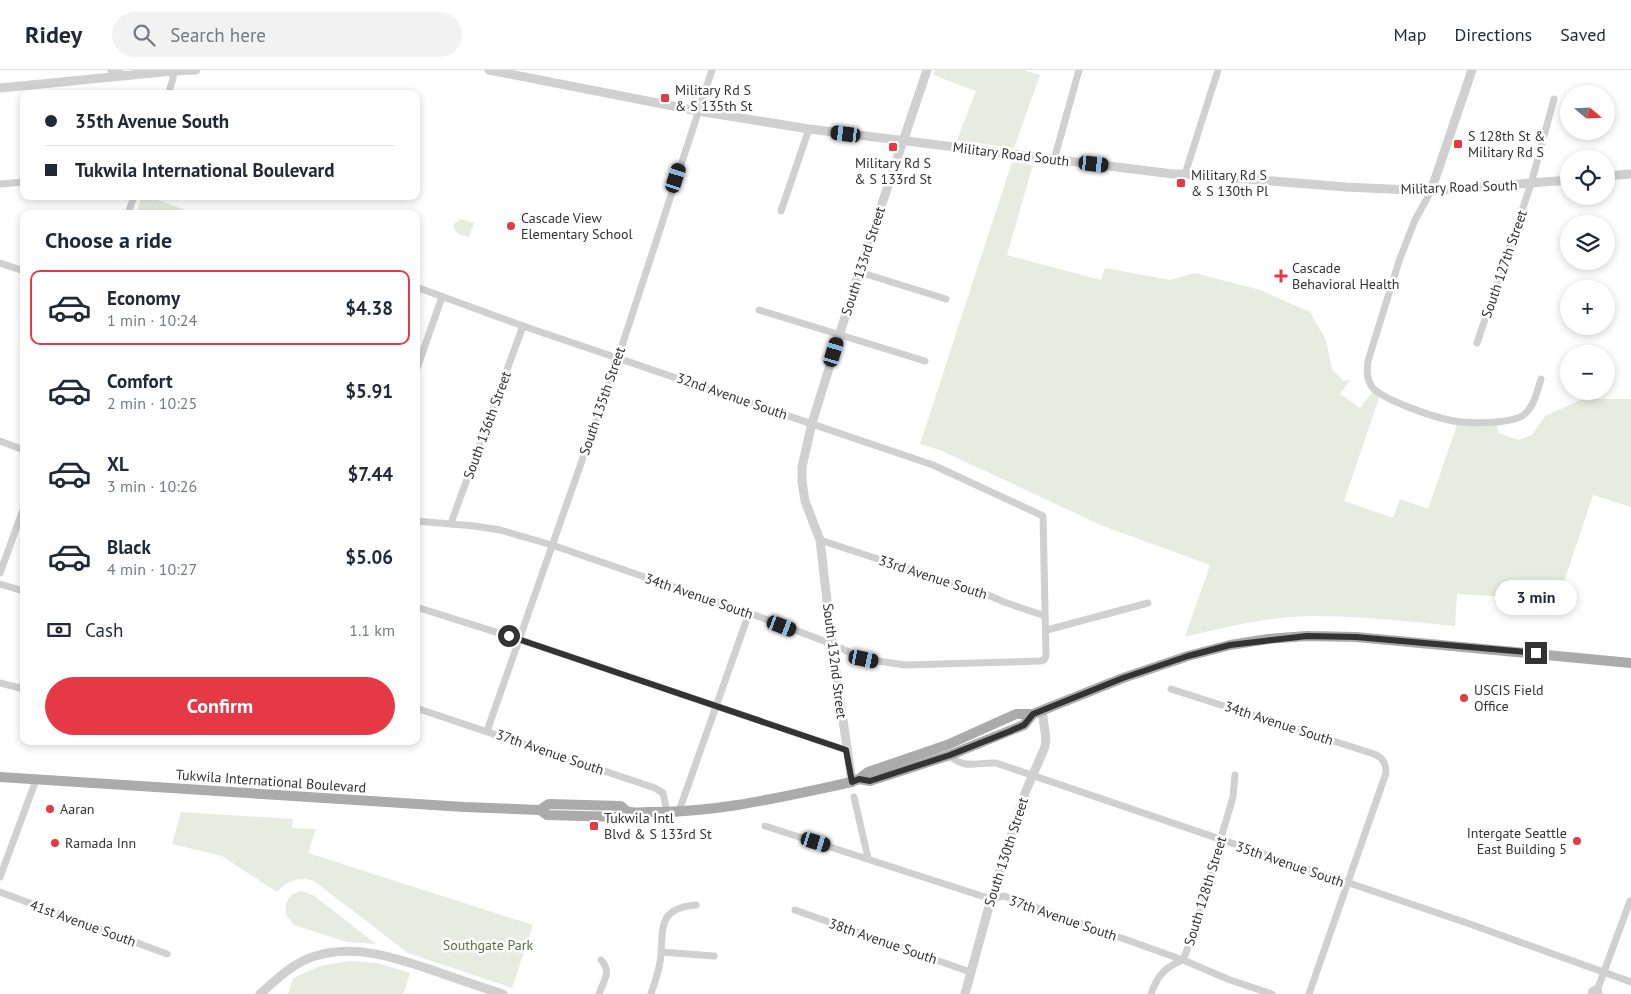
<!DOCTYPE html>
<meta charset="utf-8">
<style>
:root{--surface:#fff;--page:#f2f2f3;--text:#1f2937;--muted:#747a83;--line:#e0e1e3;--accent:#e63946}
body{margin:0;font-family:"PT Sans",sans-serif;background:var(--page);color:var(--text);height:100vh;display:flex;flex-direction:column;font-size:19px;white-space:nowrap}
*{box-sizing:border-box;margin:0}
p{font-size:16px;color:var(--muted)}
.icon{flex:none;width:28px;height:28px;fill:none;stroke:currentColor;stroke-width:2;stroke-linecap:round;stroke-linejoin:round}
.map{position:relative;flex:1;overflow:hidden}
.drawer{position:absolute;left:20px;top:140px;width:400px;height:535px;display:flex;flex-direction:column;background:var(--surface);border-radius:10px;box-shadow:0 2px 8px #0003}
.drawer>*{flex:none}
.banner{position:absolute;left:20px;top:20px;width:400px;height:110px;border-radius:10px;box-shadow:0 2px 8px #0003;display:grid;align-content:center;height:110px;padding:0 25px;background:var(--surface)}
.needle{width:32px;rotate:109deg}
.fabs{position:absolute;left:1560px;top:15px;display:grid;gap:10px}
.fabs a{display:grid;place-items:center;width:55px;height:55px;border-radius:50%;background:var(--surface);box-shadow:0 2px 8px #0003;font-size:25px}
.end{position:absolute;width:22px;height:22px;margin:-11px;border:6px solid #333;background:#fff;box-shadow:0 0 0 2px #fff}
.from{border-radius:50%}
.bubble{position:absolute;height:35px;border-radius:18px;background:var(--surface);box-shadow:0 2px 8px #0003;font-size:16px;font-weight:700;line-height:35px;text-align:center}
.car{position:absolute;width:15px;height:30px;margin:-15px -8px;border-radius:6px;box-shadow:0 0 4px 1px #0007;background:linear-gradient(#222 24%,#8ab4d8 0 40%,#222 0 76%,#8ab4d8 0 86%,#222 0)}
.banner b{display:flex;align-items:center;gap:18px;height:48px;font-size:19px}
.banner b+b{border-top:1px solid var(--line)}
.banner i{width:12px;height:12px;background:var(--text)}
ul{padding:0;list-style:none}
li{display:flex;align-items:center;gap:15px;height:75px;margin:0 10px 8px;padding:0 15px;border:2px solid transparent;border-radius:10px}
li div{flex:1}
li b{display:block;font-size:19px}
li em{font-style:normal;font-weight:700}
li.current{border-color:var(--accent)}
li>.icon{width:45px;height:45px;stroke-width:1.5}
h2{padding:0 25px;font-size:22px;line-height:60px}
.pay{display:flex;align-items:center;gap:12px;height:55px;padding:0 25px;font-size:19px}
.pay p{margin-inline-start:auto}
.action{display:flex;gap:10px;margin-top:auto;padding:10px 25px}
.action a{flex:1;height:58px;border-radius:30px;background:var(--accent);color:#fff;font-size:20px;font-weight:700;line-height:58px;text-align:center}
header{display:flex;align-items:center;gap:30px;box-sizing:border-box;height:70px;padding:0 25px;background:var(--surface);border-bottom:1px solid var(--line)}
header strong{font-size:24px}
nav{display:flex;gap:28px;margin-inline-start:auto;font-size:18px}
.search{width:350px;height:45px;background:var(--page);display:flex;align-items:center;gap:12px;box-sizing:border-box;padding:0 18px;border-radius:28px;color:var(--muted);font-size:19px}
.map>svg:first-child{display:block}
.green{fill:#e6ecdf}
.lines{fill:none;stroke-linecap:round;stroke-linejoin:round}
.minor{stroke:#d0d0d0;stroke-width:7}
.tertiary{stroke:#d0d0d0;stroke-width:9}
.primary{stroke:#ababab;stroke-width:10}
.route{stroke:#333;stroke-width:6}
.poi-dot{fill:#e63946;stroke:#fff;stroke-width:2}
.labels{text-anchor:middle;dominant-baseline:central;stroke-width:5;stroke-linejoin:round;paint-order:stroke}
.poi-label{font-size:14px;fill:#333;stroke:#fff;text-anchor:start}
.street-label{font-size:14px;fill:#333;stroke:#fff}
.park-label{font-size:14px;fill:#56703f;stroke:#fff}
</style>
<header>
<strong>Ridey</strong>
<div class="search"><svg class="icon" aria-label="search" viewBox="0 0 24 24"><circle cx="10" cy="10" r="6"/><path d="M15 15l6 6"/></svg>Search here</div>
<nav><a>Map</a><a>Directions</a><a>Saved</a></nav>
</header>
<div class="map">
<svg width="1631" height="924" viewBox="0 0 1631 924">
<rect width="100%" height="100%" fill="#fff"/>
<g class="green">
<polygon points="935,0 1023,0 1040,5 1014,78 957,70 976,21 933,5"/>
<path d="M1012,92L1033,95L1007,185L1101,210L1105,198L1170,210L1195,203L1260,220L1310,242L1326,270L1332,299L1343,311L1350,310L1340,324L1360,338L1374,320L1380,325L1344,431L1393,448L1400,429L1428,439L1458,352H1497L1498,363L1518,370L1532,365L1545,346L1583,329H1631V437L1593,425L1558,530L1457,524L1455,556C1407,551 1358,546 1310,546C1267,547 1226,557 1185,567L1210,495L1103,456L940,380L920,374Z"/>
<polygon points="142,126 147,126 196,144 136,144"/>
<polygon points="461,149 474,153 469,167 459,164 454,160 454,154"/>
<path d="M181,742L293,749L292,758L316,759L308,783L533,855L512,918L408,883L314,811C300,806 287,810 277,822L222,786L172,774Z"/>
<polygon points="301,821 313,825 376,874 347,872 294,855 286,844 286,833 291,825"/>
<polygon points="349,891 377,893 410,903 403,924 288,924 293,908 320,896"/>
</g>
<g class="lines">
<g class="minor">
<polyline points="111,0 125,5"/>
<polyline points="168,24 173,9 173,0"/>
<polyline points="1054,90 1079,0"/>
<polyline points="1185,104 1218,0"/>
<polyline points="0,114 24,112"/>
<path d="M1431,121L1415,150L1399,191L1368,291C1367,300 1366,308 1372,317C1383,330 1431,346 1449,350C1465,354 1508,354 1522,346C1534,339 1537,321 1541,309"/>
<polyline points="781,141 809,59"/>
<polyline points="128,144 134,126"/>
<polyline points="0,193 24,201"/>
<polyline points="859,202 946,229"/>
<polyline points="416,217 523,256 933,395 1043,446 1046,586 1044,590 1040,591 905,595 864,589 832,574 749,543 552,475 500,460 474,456 416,451"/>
<polyline points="759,240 925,291"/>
<polyline points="1477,273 1531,114 1554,29"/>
<polyline points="416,301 442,227"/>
<polyline points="0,371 24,380"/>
<polyline points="451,453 523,256"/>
<polyline points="820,470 988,525 1004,532 1045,546"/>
<polyline points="0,503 24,437"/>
<polyline points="0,514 24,521"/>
<polyline points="416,537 518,569 846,680"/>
<polyline points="1047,560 1148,533"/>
<polyline points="0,613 24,619"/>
<path d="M1171,619L1374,684C1383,688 1386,693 1386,703L1309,924"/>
<polyline points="416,638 655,718 663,723 667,742"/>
<polyline points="487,661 618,288 712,0"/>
<path d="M950,685C962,700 978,692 996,693L1467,853L1631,912"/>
<polyline points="854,727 868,788"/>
<polyline points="679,741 749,543"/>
<polyline points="765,756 991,829 1004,826 1183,890 1230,910 1272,924"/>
<polyline points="0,807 36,710"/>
<polyline points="0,822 167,884"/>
<polyline points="795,840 970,902"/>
<polyline points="661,882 714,886"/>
<path d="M599,924C604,910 612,902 601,890"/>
<path d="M651,924C655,911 660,899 661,885C663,856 659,838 696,835"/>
<path d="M1151,924C1157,906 1165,897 1183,890L1192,867L1233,727L1235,705"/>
<polyline points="1591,924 1592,921 1598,918"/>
<polyline points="1599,924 1598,918 1630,831"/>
</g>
<g class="tertiary">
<polyline points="489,0 698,41 809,59 1173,104 1185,104 1346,117 1431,121 1569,110"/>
<polyline points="0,18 173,1 196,0"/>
<polyline points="1606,106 1631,104"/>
<polyline points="1431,121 1472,0"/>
<polyline points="852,712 832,574 820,470 805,431 802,412 802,397 812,353 859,202 927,0"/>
<path d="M260,924C276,910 292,894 312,887C354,872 399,889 438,902C460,910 481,917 503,924"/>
<polyline points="965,924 991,829 1025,723 1045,677 1046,669 1042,640"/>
</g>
<g class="primary">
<polyline points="0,707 464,737 540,740 547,745 620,747 628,742"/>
<polyline points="859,709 870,711 950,685 1024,655 1033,644"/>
<path d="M540,740L549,734L621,736C623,738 625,740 627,741C633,744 643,742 650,742C718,743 785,726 852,712L859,709L868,702L947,675L1016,644H1033L1123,608L1188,586L1230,575L1268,569L1307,566L1356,567L1631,593"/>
</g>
</g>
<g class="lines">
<polyline class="route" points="509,566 846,680 852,712 859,709 870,711 950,685 1008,662 1024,655 1033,644 1123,608 1188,586 1230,575 1307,566 1356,567 1536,583"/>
</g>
<g class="poi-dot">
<rect x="660" y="23" width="10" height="10" rx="2.5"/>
<rect x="1453" y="69" width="10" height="10" rx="2.5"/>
<rect x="888" y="72" width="10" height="10" rx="2.5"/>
<rect x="1176" y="108" width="10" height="10" rx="2.5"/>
<circle cx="511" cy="156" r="5"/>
<path d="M1278.5 198.5h5v5h5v5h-5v5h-5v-5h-5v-5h5z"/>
<circle cx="1464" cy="628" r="5"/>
<circle cx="50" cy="739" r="5"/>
<rect x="589" y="751" width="10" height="10" rx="2.5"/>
<circle cx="1577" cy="771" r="5"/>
<circle cx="55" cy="773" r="5"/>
</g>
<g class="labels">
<g class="poi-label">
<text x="675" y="20">Military Rd S<tspan x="675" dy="16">&amp; S 135th St</tspan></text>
<text x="1468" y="66">S 128th St &amp;<tspan x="1468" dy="16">Military Rd S</tspan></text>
<text x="893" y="93" text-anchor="middle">Military Rd S<tspan x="893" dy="16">&amp; S 133rd St</tspan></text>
<text x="1191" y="105">Military Rd S<tspan x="1191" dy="16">&amp; S 130th Pl</tspan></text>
<text x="521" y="148">Cascade View<tspan x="521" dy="16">Elementary School</tspan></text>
<text x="1292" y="198">Cascade<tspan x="1292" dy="16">Behavioral Health</tspan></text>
<text x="1474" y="620">USCIS Field<tspan x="1474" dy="16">Office</tspan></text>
<text x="60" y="739">Aaran</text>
<text x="604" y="748">Tukwila Intl<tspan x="604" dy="16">Blvd &amp; S 133rd St</tspan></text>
<text x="1567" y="763" text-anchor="end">Intergate Seattle<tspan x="1567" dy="16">East Building 5</tspan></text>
<text x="65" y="773">Ramada Inn</text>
</g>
<g class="street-label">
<text transform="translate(1011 84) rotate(7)">Military Road South</text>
<text transform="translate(1459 117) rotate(-2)">Military Road South</text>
<text transform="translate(863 191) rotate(-72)">South 133rd Street</text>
<text transform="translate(1504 194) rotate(-71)">South 127th Street</text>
<text transform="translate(732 326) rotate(19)">32nd Avenue South</text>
<text transform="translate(602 331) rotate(-71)">South 135th Street</text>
<text transform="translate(487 355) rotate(-70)">South 136th Street</text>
<text transform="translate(933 507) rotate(18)">33rd Avenue South</text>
<text transform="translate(699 526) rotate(19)">34th Avenue South</text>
<text transform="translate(835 591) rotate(83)">South 132nd Street</text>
<text transform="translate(1279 653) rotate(18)">34th Avenue South</text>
<text transform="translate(550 682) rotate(19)">37th Avenue South</text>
<text transform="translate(271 711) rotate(4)">Tukwila International Boulevard</text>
<text transform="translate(1006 782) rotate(-72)">South 130th Street</text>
<text transform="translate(1290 794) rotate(19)">35th Avenue South</text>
<text transform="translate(1205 821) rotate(-73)">South 128th Street</text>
<text transform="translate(1063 848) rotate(19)">37th Avenue South</text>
<text transform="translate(83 853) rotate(20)">41st Avenue South</text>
<text transform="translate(883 871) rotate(19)">38th Avenue South</text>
</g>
<g class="park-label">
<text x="488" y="875">Southgate Park</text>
</g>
</g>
</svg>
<div class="fabs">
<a><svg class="needle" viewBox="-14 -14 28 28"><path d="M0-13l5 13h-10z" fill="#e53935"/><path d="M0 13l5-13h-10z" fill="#747a83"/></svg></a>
<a><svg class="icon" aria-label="locate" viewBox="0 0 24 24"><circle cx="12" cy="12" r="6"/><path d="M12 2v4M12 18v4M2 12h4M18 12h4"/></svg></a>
<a><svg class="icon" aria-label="layers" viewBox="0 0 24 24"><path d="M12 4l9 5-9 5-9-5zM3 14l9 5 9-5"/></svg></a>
<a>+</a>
<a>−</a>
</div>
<i class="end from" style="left:509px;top:566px"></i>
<i class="end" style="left:1536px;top:583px"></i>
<div class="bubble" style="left:1495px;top:510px;width:82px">3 min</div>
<i class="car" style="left:846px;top:64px;rotate:277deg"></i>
<i class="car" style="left:1094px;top:94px;rotate:96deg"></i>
<i class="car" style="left:676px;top:108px;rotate:18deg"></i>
<i class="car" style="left:834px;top:282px;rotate:17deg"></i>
<i class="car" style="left:782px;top:556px;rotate:111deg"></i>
<i class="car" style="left:864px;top:589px;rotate:102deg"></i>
<i class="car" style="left:816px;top:772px;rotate:107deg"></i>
<div class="banner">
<b><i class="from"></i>35th Avenue South</b>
<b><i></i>Tukwila International Boulevard</b>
</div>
<section class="drawer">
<h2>Choose a ride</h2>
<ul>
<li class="current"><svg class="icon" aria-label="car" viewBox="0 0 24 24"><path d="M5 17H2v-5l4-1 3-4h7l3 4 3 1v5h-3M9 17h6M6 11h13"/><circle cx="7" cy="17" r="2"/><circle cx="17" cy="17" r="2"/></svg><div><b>Economy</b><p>1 min · 10:24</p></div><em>$4.38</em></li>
<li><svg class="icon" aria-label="car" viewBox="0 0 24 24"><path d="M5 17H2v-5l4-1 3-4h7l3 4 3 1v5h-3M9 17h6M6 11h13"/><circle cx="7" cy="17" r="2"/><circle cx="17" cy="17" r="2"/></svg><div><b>Comfort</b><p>2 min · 10:25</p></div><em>$5.91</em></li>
<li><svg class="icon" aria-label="car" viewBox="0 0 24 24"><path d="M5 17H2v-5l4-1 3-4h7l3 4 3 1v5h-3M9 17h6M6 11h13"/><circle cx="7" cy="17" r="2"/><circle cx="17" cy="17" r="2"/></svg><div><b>XL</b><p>3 min · 10:26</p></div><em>$7.44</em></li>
<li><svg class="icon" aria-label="car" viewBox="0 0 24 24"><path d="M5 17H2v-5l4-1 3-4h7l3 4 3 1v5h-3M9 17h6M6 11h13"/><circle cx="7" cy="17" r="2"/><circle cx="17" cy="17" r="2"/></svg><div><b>Black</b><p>4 min · 10:27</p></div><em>$5.06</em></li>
</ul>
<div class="pay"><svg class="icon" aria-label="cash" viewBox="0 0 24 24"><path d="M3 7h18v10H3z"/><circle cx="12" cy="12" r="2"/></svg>Cash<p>1.1 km</p></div>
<div class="action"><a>Confirm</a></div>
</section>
</div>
